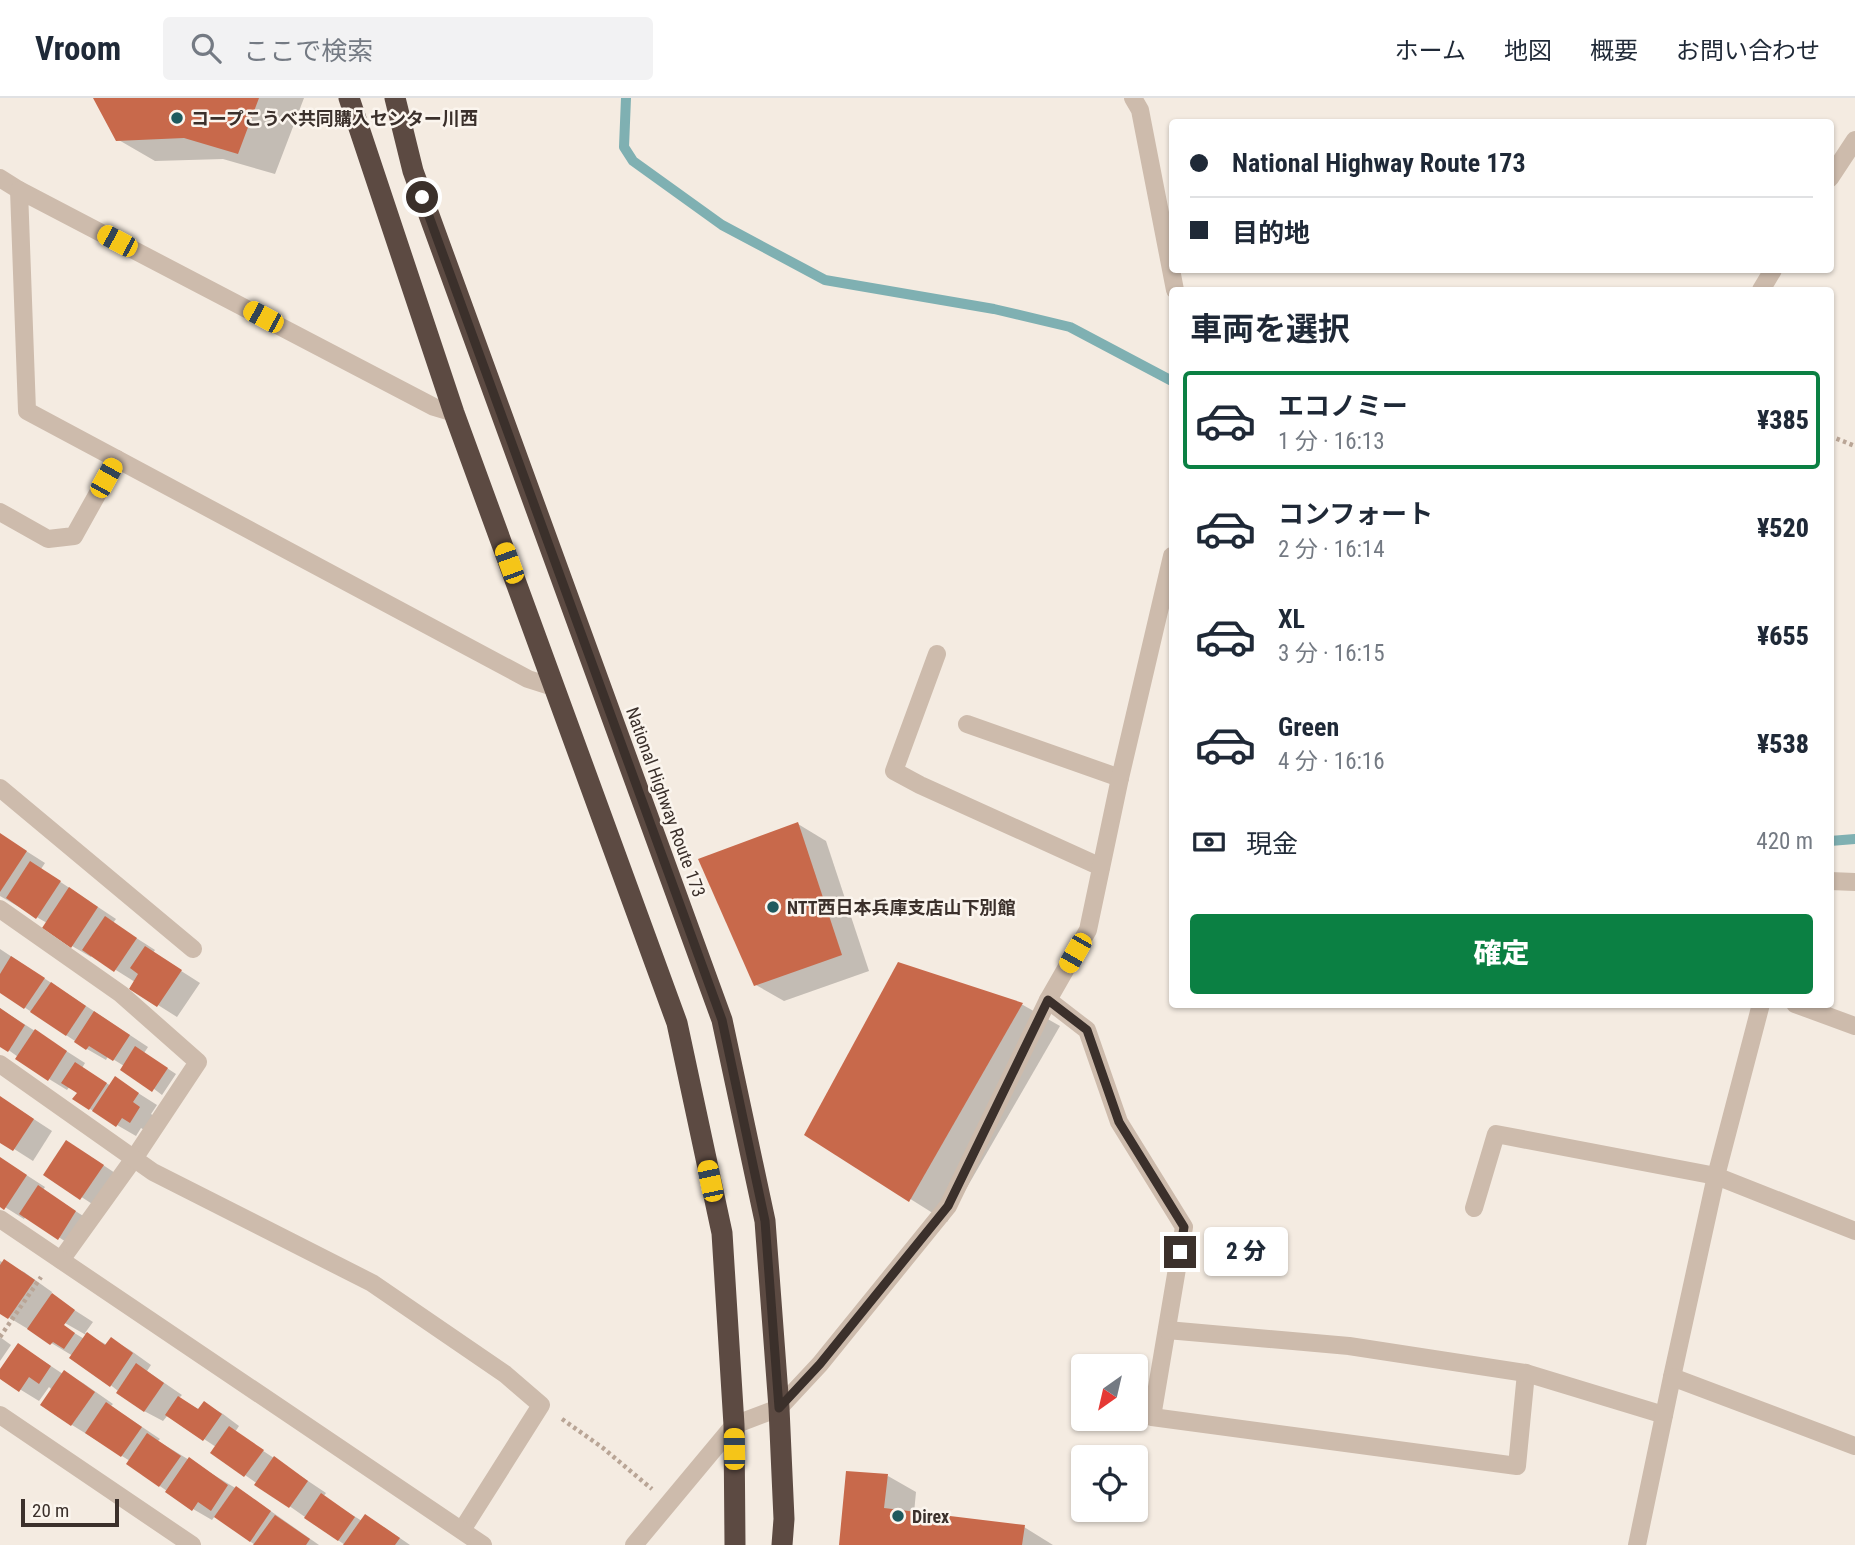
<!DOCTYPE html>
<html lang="ja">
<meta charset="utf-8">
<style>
:root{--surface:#fff;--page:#f2f2f3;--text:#1f2937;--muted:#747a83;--line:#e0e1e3;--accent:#0b8043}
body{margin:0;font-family:"Roboto Condensed","Noto Sans JP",sans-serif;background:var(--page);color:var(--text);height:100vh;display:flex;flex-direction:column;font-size:26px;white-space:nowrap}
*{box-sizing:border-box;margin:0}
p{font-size:23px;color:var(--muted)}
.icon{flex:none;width:38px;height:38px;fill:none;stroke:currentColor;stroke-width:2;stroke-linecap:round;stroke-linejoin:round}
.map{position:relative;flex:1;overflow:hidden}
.side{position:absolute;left:1169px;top:189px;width:665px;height:721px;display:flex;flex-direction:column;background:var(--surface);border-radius:7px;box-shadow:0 2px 5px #0004}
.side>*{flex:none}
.guide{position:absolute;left:1169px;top:21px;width:665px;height:154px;border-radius:7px;box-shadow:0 2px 5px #0004;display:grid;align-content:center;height:154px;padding:0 21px;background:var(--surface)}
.needle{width:46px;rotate:214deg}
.tools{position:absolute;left:1071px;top:1256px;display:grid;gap:14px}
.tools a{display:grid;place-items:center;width:77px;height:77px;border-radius:7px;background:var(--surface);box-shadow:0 2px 5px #0004;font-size:35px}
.scale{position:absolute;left:21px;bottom:18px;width:98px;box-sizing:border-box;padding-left:7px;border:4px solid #3b302b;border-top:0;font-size:19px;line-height:24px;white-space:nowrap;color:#3b302b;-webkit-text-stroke:5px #fbf5ee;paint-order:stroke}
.end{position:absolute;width:32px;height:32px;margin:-16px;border:9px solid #3b302b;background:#fff;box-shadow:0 0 0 4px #fff}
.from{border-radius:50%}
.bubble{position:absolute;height:49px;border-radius:7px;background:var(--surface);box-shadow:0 2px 5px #0004;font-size:23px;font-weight:800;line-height:49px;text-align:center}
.car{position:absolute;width:21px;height:42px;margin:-21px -10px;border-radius:9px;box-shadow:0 0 5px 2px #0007;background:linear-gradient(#f5c518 24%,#345 0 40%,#f5c518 0 76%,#345 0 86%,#f5c518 0)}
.guide b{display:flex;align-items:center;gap:24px;height:66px;font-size:26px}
.guide b+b{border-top:2px solid var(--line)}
.guide i{width:18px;height:18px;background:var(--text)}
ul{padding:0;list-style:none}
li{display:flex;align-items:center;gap:21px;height:98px;margin:0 14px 10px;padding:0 7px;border:4px solid transparent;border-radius:7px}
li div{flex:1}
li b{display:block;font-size:26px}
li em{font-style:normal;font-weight:800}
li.active{border-color:var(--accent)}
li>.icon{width:63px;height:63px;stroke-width:1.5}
h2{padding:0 21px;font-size:32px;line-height:84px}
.pay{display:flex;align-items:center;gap:18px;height:77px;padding:0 21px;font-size:26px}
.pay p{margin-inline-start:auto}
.action{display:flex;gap:14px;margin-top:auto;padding:14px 21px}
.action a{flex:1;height:80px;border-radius:7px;background:var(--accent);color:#fff;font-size:28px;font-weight:800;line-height:80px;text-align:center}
header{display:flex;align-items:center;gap:42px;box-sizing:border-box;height:98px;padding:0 35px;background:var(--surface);border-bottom:2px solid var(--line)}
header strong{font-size:33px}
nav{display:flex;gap:38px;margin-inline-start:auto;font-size:24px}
.search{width:490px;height:63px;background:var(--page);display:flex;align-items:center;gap:18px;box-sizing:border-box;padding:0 24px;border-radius:7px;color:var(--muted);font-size:26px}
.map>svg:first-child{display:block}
.shadow{fill:#0003;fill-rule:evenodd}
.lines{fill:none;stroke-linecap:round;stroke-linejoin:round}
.stream{stroke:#7fb0b2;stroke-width:10}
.building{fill:#c8694b}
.path{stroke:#b9a596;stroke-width:4.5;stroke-dasharray:3.5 3.5;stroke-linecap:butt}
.minor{stroke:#cdbbac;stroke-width:18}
.highway{stroke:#5c4a42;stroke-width:21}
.route{stroke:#3b302b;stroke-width:9}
.poi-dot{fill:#1f5a5e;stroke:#fbf5ee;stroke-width:2.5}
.labels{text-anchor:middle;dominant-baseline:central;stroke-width:5;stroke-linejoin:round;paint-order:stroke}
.poi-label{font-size:18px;font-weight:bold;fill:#3b302b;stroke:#fbf5ee;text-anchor:start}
.street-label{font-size:18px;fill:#3b302b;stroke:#fbf5ee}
</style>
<header>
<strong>Vroom</strong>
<div class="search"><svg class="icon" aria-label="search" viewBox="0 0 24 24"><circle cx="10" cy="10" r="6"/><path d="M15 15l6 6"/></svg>ここで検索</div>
<nav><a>ホーム</a><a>地図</a><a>概要</a><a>お問い合わせ</a></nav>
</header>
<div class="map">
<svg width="1855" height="1447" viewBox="0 0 1855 1447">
<rect width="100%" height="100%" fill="#f4ebe1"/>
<g class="shadow">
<polygon points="95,0 304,0 275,76 223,61 155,63 117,41"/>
<polygon points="798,726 826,743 869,873 784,903 756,887"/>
<polygon points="1,737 45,765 41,771 116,821 113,825 155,852 153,855 200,885 177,919 131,890 135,884 92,857 91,859 72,848 47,825 0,798"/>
<polygon points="0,851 148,949 144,955 176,976 162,997 124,968 108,958 106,962 87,951 0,893"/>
<polygon points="899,866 1023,907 1060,928 947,1124 807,1036"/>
<polygon points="0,907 0,910 10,917 85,965 82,970 111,988 116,981 157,1007 151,1016 158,1021 149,1035 141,1030 136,1038 117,1027 90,1011 79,994 70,988 67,992 49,981 0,946"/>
<polygon points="0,999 52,1033 33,1063 0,1042"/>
<polygon points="85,1055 121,1079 100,1111 46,1076"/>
<polygon points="0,1060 45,1089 43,1092 94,1125 77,1151 26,1118 24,1121 0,1106"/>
<path d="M0,1163L24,1174L52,1194L51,1197L93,1224L85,1235L107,1247L111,1241L130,1252L151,1267L147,1273L182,1297L179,1300L200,1312L204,1305L223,1316L239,1328L235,1334L326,1395L323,1399L362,1423L384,1429L410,1447H345L245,1377L216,1349L168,1317L163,1323L144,1313L73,1258L8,1219L0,1214ZM58,1221L86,1237V1242L56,1224Z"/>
<polygon points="0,1239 11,1247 0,1263"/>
<polygon points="19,1247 63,1276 64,1274 83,1285 113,1306 111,1308 160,1341 158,1343 255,1402 319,1447 255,1447 215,1418 212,1422 193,1411 128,1366 130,1363 72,1327 52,1292 49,1289 39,1303 0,1279 0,1274"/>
<polygon points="888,1378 916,1394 914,1415 1024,1429 1053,1447 840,1447"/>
</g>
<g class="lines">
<g class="stream">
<polyline points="626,0 624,49 633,63 722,127 825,182 994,211 1070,229 1172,283"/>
<polyline points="1830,743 1855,741"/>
</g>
</g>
<g class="building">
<polygon points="93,0 259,0 238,56 184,40 116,43"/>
<polygon points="798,724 842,857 754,888 698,761"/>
<polygon points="0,735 27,753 0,794"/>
<polygon points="30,763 61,783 36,821 6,800"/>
<polygon points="69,789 98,809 71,850 42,830"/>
<polygon points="105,818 137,840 114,874 82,852"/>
<polygon points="145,848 182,872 157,909 129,891 138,876 130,870"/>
<polygon points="11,858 45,880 24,911 0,895 0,876"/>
<polygon points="898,864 1023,905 909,1104 804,1037"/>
<polygon points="51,884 86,908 66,938 30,914"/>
<polygon points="0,910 25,927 8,954 0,949"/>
<polygon points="94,913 130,937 113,963 89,948 86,952 74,944"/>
<polygon points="35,931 67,953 48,983 15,961"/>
<polygon points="135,948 168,970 152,994 120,972"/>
<polygon points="75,964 107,985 89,1012 72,1001 77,995 61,985"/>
<polygon points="115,978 139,995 133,1004 140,1009 130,1025 122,1020 116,1029 92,1013"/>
<polygon points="0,998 34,1021 13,1053 0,1045"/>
<polygon points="66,1042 104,1067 80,1102 43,1077"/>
<polygon points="0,1059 27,1077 4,1112 0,1109"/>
<polygon points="38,1087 76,1113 58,1142 19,1116"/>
<polygon points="4,1161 35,1182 8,1221 0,1216 0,1167"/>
<polygon points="52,1195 75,1212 64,1227 75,1235 64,1251 53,1244 50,1247 27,1231"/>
<polygon points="87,1234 105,1247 111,1239 133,1255 110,1289 69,1260"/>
<polygon points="18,1245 51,1268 39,1286 29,1279 19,1294 0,1281 0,1271"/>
<polygon points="136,1265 164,1285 144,1314 116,1295"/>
<polygon points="64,1272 95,1294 71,1328 40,1307"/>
<polygon points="178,1298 198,1311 204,1303 222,1316 203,1343 165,1317"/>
<polygon points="106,1304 142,1329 121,1359 85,1335"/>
<polygon points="229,1328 264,1352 244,1379 210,1355"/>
<polygon points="147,1335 181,1358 159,1389 126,1366"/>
<polygon points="274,1358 308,1383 289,1410 254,1387"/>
<polygon points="189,1359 228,1387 211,1413 198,1404 192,1413 165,1394"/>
<polygon points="846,1373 888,1376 884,1410 1025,1427 1022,1447 839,1447"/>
<polygon points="236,1388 271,1413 250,1444 214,1419"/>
<polygon points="321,1395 355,1419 338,1443 304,1420"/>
<polygon points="365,1416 400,1440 395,1447 343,1447"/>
<polygon points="275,1417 310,1441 306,1447 253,1447"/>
</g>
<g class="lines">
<g class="path">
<polyline points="1830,338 1855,348"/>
<polyline points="0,1239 41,1179"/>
<polyline points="562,1321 603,1350 652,1391"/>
</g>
<g class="minor">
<polyline points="1133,0 1140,12 1175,192"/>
<polyline points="0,80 19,92"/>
<polyline points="1830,80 1855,42"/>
<polyline points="1761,192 1773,172"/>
<polyline points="454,315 434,309 19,92 27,313 528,581 553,589"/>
<polyline points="0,414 48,441 74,438 117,361"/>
<polyline points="937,556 894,673 920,687 1101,769"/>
<polyline points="967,626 1120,680"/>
<polyline points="0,690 193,851"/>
<polyline points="1830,783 1855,784"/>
<polyline points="0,811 121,896 198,964 135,1059 61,1162"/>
<polyline points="1048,902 1087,932 1119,1024 1184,1129 1152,1319 1517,1368 1526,1275"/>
<polyline points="1795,906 1855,928"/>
<polyline points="0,966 153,1074 372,1185 505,1276 541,1307 462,1432"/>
<polyline points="1474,1110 1496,1036 1716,1078 1855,1133"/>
<polyline points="0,1121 483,1447"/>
<polyline points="1167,1232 1349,1248 1526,1275 1664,1317"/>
<polyline points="1672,1279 1716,1078 1761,906"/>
<polyline points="0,1317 192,1447"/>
<polyline points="634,1447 734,1327 779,1310 820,1266 948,1108 1048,902 1088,832 1120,680 1172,458"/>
<polyline points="1637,1447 1672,1279 1855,1348"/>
</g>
<g class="highway">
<polyline points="349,0 454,315 677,925 722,1135 734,1327 735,1447"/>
<polyline points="395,0 413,73 722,922 765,1123 779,1310 784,1421 782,1447"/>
</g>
</g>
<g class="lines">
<polyline class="route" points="422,99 722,922 765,1123 779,1310 820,1266 948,1108 1048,902 1087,932 1119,1024 1184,1129 1180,1154"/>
</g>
<g class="poi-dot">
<circle cx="177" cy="20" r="7"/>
<circle cx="773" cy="809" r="7"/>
<circle cx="898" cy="1418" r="7"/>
</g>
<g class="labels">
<g class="poi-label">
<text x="191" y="20">コープこうべ共同購入センター川西</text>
<text x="787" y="809">NTT西日本兵庫支店山下別館</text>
<text x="912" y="1418">Direx</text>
</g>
<g class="street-label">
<text transform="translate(666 704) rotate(70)">National Highway Route 173</text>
</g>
</g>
</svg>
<div class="tools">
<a><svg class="needle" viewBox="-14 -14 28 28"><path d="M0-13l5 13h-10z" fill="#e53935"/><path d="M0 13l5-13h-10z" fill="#747a83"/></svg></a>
<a><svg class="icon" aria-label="locate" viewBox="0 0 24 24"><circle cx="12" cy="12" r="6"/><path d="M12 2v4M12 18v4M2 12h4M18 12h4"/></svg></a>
</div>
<div class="scale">20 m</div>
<i class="end from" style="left:422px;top:99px"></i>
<i class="end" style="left:1180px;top:1154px"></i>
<div class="bubble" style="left:1204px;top:1129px;width:84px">2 分</div>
<i class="car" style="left:117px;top:143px;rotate:298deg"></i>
<i class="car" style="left:263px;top:219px;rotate:298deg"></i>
<i class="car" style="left:106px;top:380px;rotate:29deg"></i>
<i class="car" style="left:509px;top:465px;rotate:340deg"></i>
<i class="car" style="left:1075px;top:855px;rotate:210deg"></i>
<i class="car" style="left:710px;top:1083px;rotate:348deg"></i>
<i class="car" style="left:734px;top:1351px;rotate:359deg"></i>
<div class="guide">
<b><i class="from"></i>National Highway Route 173</b>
<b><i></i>目的地</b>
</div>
<section class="side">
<h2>車両を選択</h2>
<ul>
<li class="active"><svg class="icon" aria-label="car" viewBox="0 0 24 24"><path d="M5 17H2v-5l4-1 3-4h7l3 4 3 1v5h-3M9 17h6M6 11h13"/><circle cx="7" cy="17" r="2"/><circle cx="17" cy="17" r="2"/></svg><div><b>エコノミー</b><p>1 分 · 16:13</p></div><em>¥385</em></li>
<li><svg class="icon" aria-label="car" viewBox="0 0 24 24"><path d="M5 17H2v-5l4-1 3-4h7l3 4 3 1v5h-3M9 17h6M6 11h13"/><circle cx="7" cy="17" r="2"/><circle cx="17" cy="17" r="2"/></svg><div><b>コンフォート</b><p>2 分 · 16:14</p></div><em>¥520</em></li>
<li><svg class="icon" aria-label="car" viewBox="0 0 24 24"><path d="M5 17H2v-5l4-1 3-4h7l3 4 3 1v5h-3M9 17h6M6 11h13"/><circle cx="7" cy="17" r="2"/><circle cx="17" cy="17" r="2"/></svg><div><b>XL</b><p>3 分 · 16:15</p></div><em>¥655</em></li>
<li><svg class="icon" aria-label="car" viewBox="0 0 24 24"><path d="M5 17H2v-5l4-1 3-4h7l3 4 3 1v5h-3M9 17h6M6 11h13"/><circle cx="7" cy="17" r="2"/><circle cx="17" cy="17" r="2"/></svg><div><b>Green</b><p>4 分 · 16:16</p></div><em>¥538</em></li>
</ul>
<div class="pay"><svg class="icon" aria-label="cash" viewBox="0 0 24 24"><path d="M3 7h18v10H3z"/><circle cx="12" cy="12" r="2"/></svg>現金<p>420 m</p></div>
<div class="action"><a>確定</a></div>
</section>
</div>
